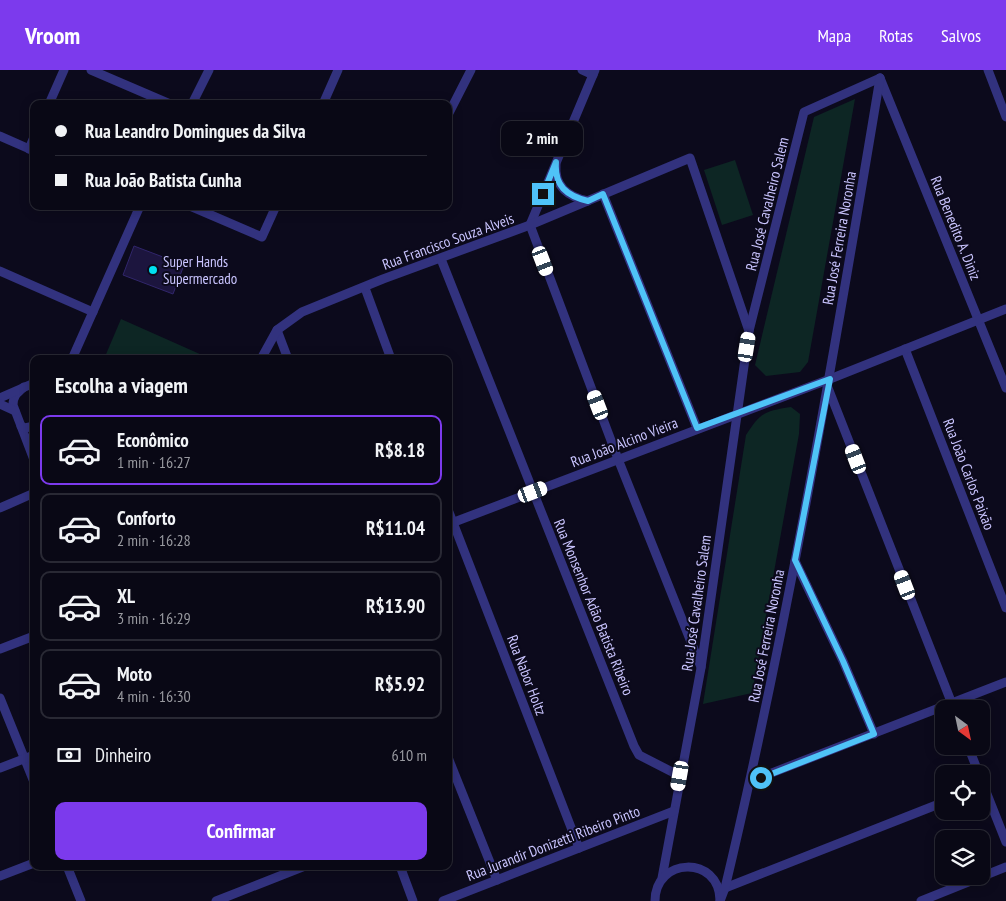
<!DOCTYPE html>
<html lang="pt">
<meta charset="utf-8">
<style>
:root{--surface:#090815;--page:#12111e;--text:#f1f3f6;--muted:#999aa0;--line:#292934;--accent:#7c3aed}
body{margin:0;font-family:"PT Sans Narrow",sans-serif;background:var(--page);color:var(--text);height:100vh;display:flex;flex-direction:column;font-size:19px;white-space:nowrap}
*{box-sizing:border-box;margin:0}
p{font-size:16px;color:var(--muted)}
.icon{flex:none;width:28px;height:28px;fill:none;stroke:currentColor;stroke-width:2;stroke-linecap:round;stroke-linejoin:round}
.map{position:relative;flex:1;overflow:hidden}
.panel{position:absolute;left:30px;top:285px;width:422px;height:515px;display:flex;flex-direction:column;background:var(--surface);border-radius:10px;box-shadow:0 2px 12px #0003,0 0 0 1px var(--line)}
.panel>*{flex:none}
.guide{position:absolute;left:30px;top:30px;width:422px;height:110px;border-radius:10px;box-shadow:0 2px 12px #0003,0 0 0 1px var(--line);display:grid;align-content:center;height:110px;padding:0 25px;background:var(--surface)}
.needle{width:32px;rotate:147deg}
.fabs{position:absolute;left:935px;top:630px;display:grid;gap:10px}
.fabs a{display:grid;place-items:center;width:55px;height:55px;border-radius:10px;background:var(--surface);box-shadow:0 2px 12px #0003,0 0 0 1px var(--line);font-size:25px}
.end{position:absolute;width:22px;height:22px;margin:-11px;border:6px solid #4fc3f7;background:#111;box-shadow:0 0 0 2px #111}
.from{border-radius:50%}
.bubble{position:absolute;height:35px;border-radius:10px;background:var(--surface);box-shadow:0 2px 12px #0003,0 0 0 1px var(--line);font-size:16px;font-weight:800;line-height:35px;text-align:center}
.car{position:absolute;width:15px;height:30px;margin:-15px -8px;border-radius:6px;box-shadow:0 0 4px 1px #0007;background:linear-gradient(#fff 24%,#345 0 40%,#fff 0 76%,#345 0 86%,#fff 0)}
.guide b{display:flex;align-items:center;gap:18px;height:48px;font-size:19px}
.guide b+b{border-top:1px solid var(--line)}
.guide i{width:12px;height:12px;background:var(--text)}
ul{padding:0;list-style:none}
li{display:flex;align-items:center;gap:15px;height:70px;margin:0 10px 8px;padding:0 15px;border:2px solid var(--line);border-radius:10px}
li div{flex:1}
li b{display:block;font-size:19px}
li em{font-style:normal;font-weight:800}
li.on{border-color:var(--accent)}
li>.icon{width:45px;height:45px;stroke-width:1.5}
h2{padding:0 25px;font-size:22px;line-height:60px}
.pay{display:flex;align-items:center;gap:12px;height:55px;padding:0 25px;font-size:19px}
.pay p{margin-inline-start:auto}
.primary-button{display:flex;gap:10px;margin-top:auto;padding:10px 25px}
.primary-button a{flex:1;height:58px;border-radius:10px;background:var(--accent);color:#fff;font-size:20px;font-weight:800;line-height:58px;text-align:center}
header{display:flex;align-items:center;gap:30px;box-sizing:border-box;height:70px;padding:0 25px;background:var(--accent);color:#fff}
header strong{font-size:24px}
nav{display:flex;gap:28px;margin-inline-start:auto;font-size:18px}
.map>svg:first-child{display:block}
.green{fill:#0d2624}
.building{fill:#1c153e;stroke:#31266b}
.lines{fill:none;stroke-linecap:round;stroke-linejoin:round}
.minor{stroke:#32327e;stroke-width:9}
.route{stroke:#4fc3f7;stroke-width:6}
.poi-dot{fill:#00e0f0;stroke:#0c0a1c;stroke-width:2}
.labels{text-anchor:middle;dominant-baseline:central;stroke-width:4;stroke-linejoin:round;paint-order:stroke}
.street-label{font-size:15px;fill:#cac5ff;stroke:#0c0a1c}
.poi-label{font-size:15px;fill:#cac5ff;stroke:#0c0a1c;text-anchor:start}
</style>
<header>
<strong>Vroom</strong>
<nav><a>Mapa</a><a>Rotas</a><a>Salvos</a></nav>
</header>
<div class="map">
<svg width="1006" height="831" viewBox="0 0 1006 831">
<rect width="100%" height="100%" fill="#0c0a1c"/>
<g class="green">
<polygon points="855,29 808,292 800,302 766,306 755,295 814,47"/>
<polygon points="735,90 753,145 722,155 704,100"/>
<polygon points="121,249 211,289 104,289"/>
<path d="M791,337L800,344L799,364L752,623L703,634L746,365C761,342 765,341 791,337Z"/>
</g>
<polygon class="building" points="134,176 184,195 173,224 123,205"/>
<g class="lines">
<g class="minor">
<polyline points="91,0 170,34"/>
<polyline points="582,0 593,5"/>
<polyline points="595,0 530,155 618,389 701,597"/>
<polyline points="988,0 1006,47"/>
<polyline points="880,8 1006,318"/>
<polyline points="49,34 64,0"/>
<polyline points="192,34 209,0"/>
<polyline points="323,34 338,0"/>
<polyline points="449,43 471,0"/>
<polyline points="0,66 34,81"/>
<polyline points="29,79 34,67"/>
<path d="M556,95C554,117 569,127 588,131"/>
<polyline points="603,124 697,358"/>
<polyline points="190,136 262,167 276,136"/>
<polyline points="441,189 634,676 639,685 680,706"/>
<polyline points="0,201 93,242"/>
<polyline points="365,218 391,289"/>
<polyline points="277,260 288,289"/>
<polyline points="905,279 1006,538"/>
<polyline points="72,289 140,136"/>
<polyline points="261,289 277,260 302,242 383,209 530,155 690,88 749,261"/>
<path d="M24,317C17,323 13,326 13,335L34,390"/>
<polyline points="828,318 954,639"/>
<polyline points="0,328 34,313"/>
<polyline points="0,334 15,341"/>
<polyline points="21,356 25,358 34,356"/>
<polyline points="0,438 34,423"/>
<polyline points="449,442 579,778"/>
<polyline points="449,454 830,309 1006,239"/>
<polyline points="795,491 843,591 874,664"/>
<polyline points="0,579 34,566"/>
<polyline points="0,628 34,712"/>
<polyline points="968,676 979,704"/>
<polyline points="449,690 497,810"/>
<polyline points="0,698 34,685"/>
<polyline points="981,709 1006,772"/>
<polyline points="751,711 1006,612"/>
<polyline points="67,796 81,831"/>
<polyline points="400,796 413,831"/>
<polyline points="0,806 34,793"/>
<polyline points="662,808 701,598 749,261 804,42 880,8"/>
<polyline points="725,818 944,732"/>
<polyline points="216,831 305,796"/>
<polyline points="443,831 674,741"/>
<path d="M655,831C655,787 719,785 720,830"/>
<path d="M720,831L725,818C789,550 835,279 880,8"/>
<polyline points="921,831 1006,797"/>
</g>
</g>
<g class="lines">
<path class="route" d="M543,124L556,92C554,116 567,126 588,131L603,124L697,358L830,309L795,490L843,591L874,664L761,708"/>
</g>
<circle class="poi-dot" cx="153" cy="200" r="5"/>
<g class="labels">
<g class="street-label">
<text transform="translate(767 134) rotate(-76)">Rua José Cavalheiro Salem</text>
<text transform="translate(956 158) rotate(68)">Rua Benedito A. Diniz</text>
<text transform="translate(839 168) rotate(-80)">Rua José Ferreira Noronha</text>
<text transform="translate(448 171) rotate(-20)">Rua Francisco Souza Alveis</text>
<text transform="translate(624 372) rotate(-21)">Rua João Alcino Vieira</text>
<text transform="translate(969 404) rotate(69)">Rua João Carlos Paixão</text>
<text transform="translate(696 533) rotate(-82)">Rua José Cavalheiro Salem</text>
<text transform="translate(594 537) rotate(68)">Rua Monsenhor Adão Batista Ribeiro</text>
<text transform="translate(766 566) rotate(-79)">Rua José Ferreira Noronha</text>
<text transform="translate(527 605) rotate(69)">Rua Nabor Holtz</text>
<text transform="translate(553 773) rotate(-21)">Rua Jurandir Donizetti Ribeiro Pinto</text>
</g>
<g class="poi-label">
<text x="163" y="191">Super Hands<tspan x="163" dy="17">Supermercado</tspan></text>
</g>
</g>
</svg>
<div class="fabs">
<a><svg class="needle" viewBox="-14 -14 28 28"><path d="M0-13l5 13h-10z" fill="#e53935"/><path d="M0 13l5-13h-10z" fill="#999aa0"/></svg></a>
<a><svg class="icon" aria-label="locate" viewBox="0 0 24 24"><circle cx="12" cy="12" r="6"/><path d="M12 2v4M12 18v4M2 12h4M18 12h4"/></svg></a>
<a><svg class="icon" aria-label="layers" viewBox="0 0 24 24"><path d="M12 4l9 5-9 5-9-5zM3 14l9 5 9-5"/></svg></a>
</div>
<i class="end from" style="left:761px;top:708px"></i>
<i class="end" style="left:543px;top:124px"></i>
<div class="bubble" style="left:501px;top:51px;width:82px">2 min</div>
<i class="car" style="left:543px;top:191px;rotate:159deg"></i>
<i class="car" style="left:747px;top:277px;rotate:9deg"></i>
<i class="car" style="left:598px;top:335px;rotate:339deg"></i>
<i class="car" style="left:856px;top:389px;rotate:339deg"></i>
<i class="car" style="left:533px;top:422px;rotate:69deg"></i>
<i class="car" style="left:905px;top:515px;rotate:339deg"></i>
<i class="car" style="left:680px;top:706px;rotate:190deg"></i>
<div class="guide">
<b><i class="from"></i>Rua Leandro Domingues da Silva</b>
<b><i></i>Rua João Batista Cunha</b>
</div>
<section class="panel">
<h2>Escolha a viagem</h2>
<ul>
<li class="on"><svg class="icon" aria-label="car" viewBox="0 0 24 24"><path d="M5 17H2v-5l4-1 3-4h7l3 4 3 1v5h-3M9 17h6M6 11h13"/><circle cx="7" cy="17" r="2"/><circle cx="17" cy="17" r="2"/></svg><div><b>Econômico</b><p>1 min · 16:27</p></div><em>R$8.18</em></li>
<li><svg class="icon" aria-label="car" viewBox="0 0 24 24"><path d="M5 17H2v-5l4-1 3-4h7l3 4 3 1v5h-3M9 17h6M6 11h13"/><circle cx="7" cy="17" r="2"/><circle cx="17" cy="17" r="2"/></svg><div><b>Conforto</b><p>2 min · 16:28</p></div><em>R$11.04</em></li>
<li><svg class="icon" aria-label="car" viewBox="0 0 24 24"><path d="M5 17H2v-5l4-1 3-4h7l3 4 3 1v5h-3M9 17h6M6 11h13"/><circle cx="7" cy="17" r="2"/><circle cx="17" cy="17" r="2"/></svg><div><b>XL</b><p>3 min · 16:29</p></div><em>R$13.90</em></li>
<li><svg class="icon" aria-label="car" viewBox="0 0 24 24"><path d="M5 17H2v-5l4-1 3-4h7l3 4 3 1v5h-3M9 17h6M6 11h13"/><circle cx="7" cy="17" r="2"/><circle cx="17" cy="17" r="2"/></svg><div><b>Moto</b><p>4 min · 16:30</p></div><em>R$5.92</em></li>
</ul>
<div class="pay"><svg class="icon" aria-label="cash" viewBox="0 0 24 24"><path d="M3 7h18v10H3z"/><circle cx="12" cy="12" r="2"/></svg>Dinheiro<p>610 m</p></div>
<div class="primary-button"><a>Confirmar</a></div>
</section>
</div>
